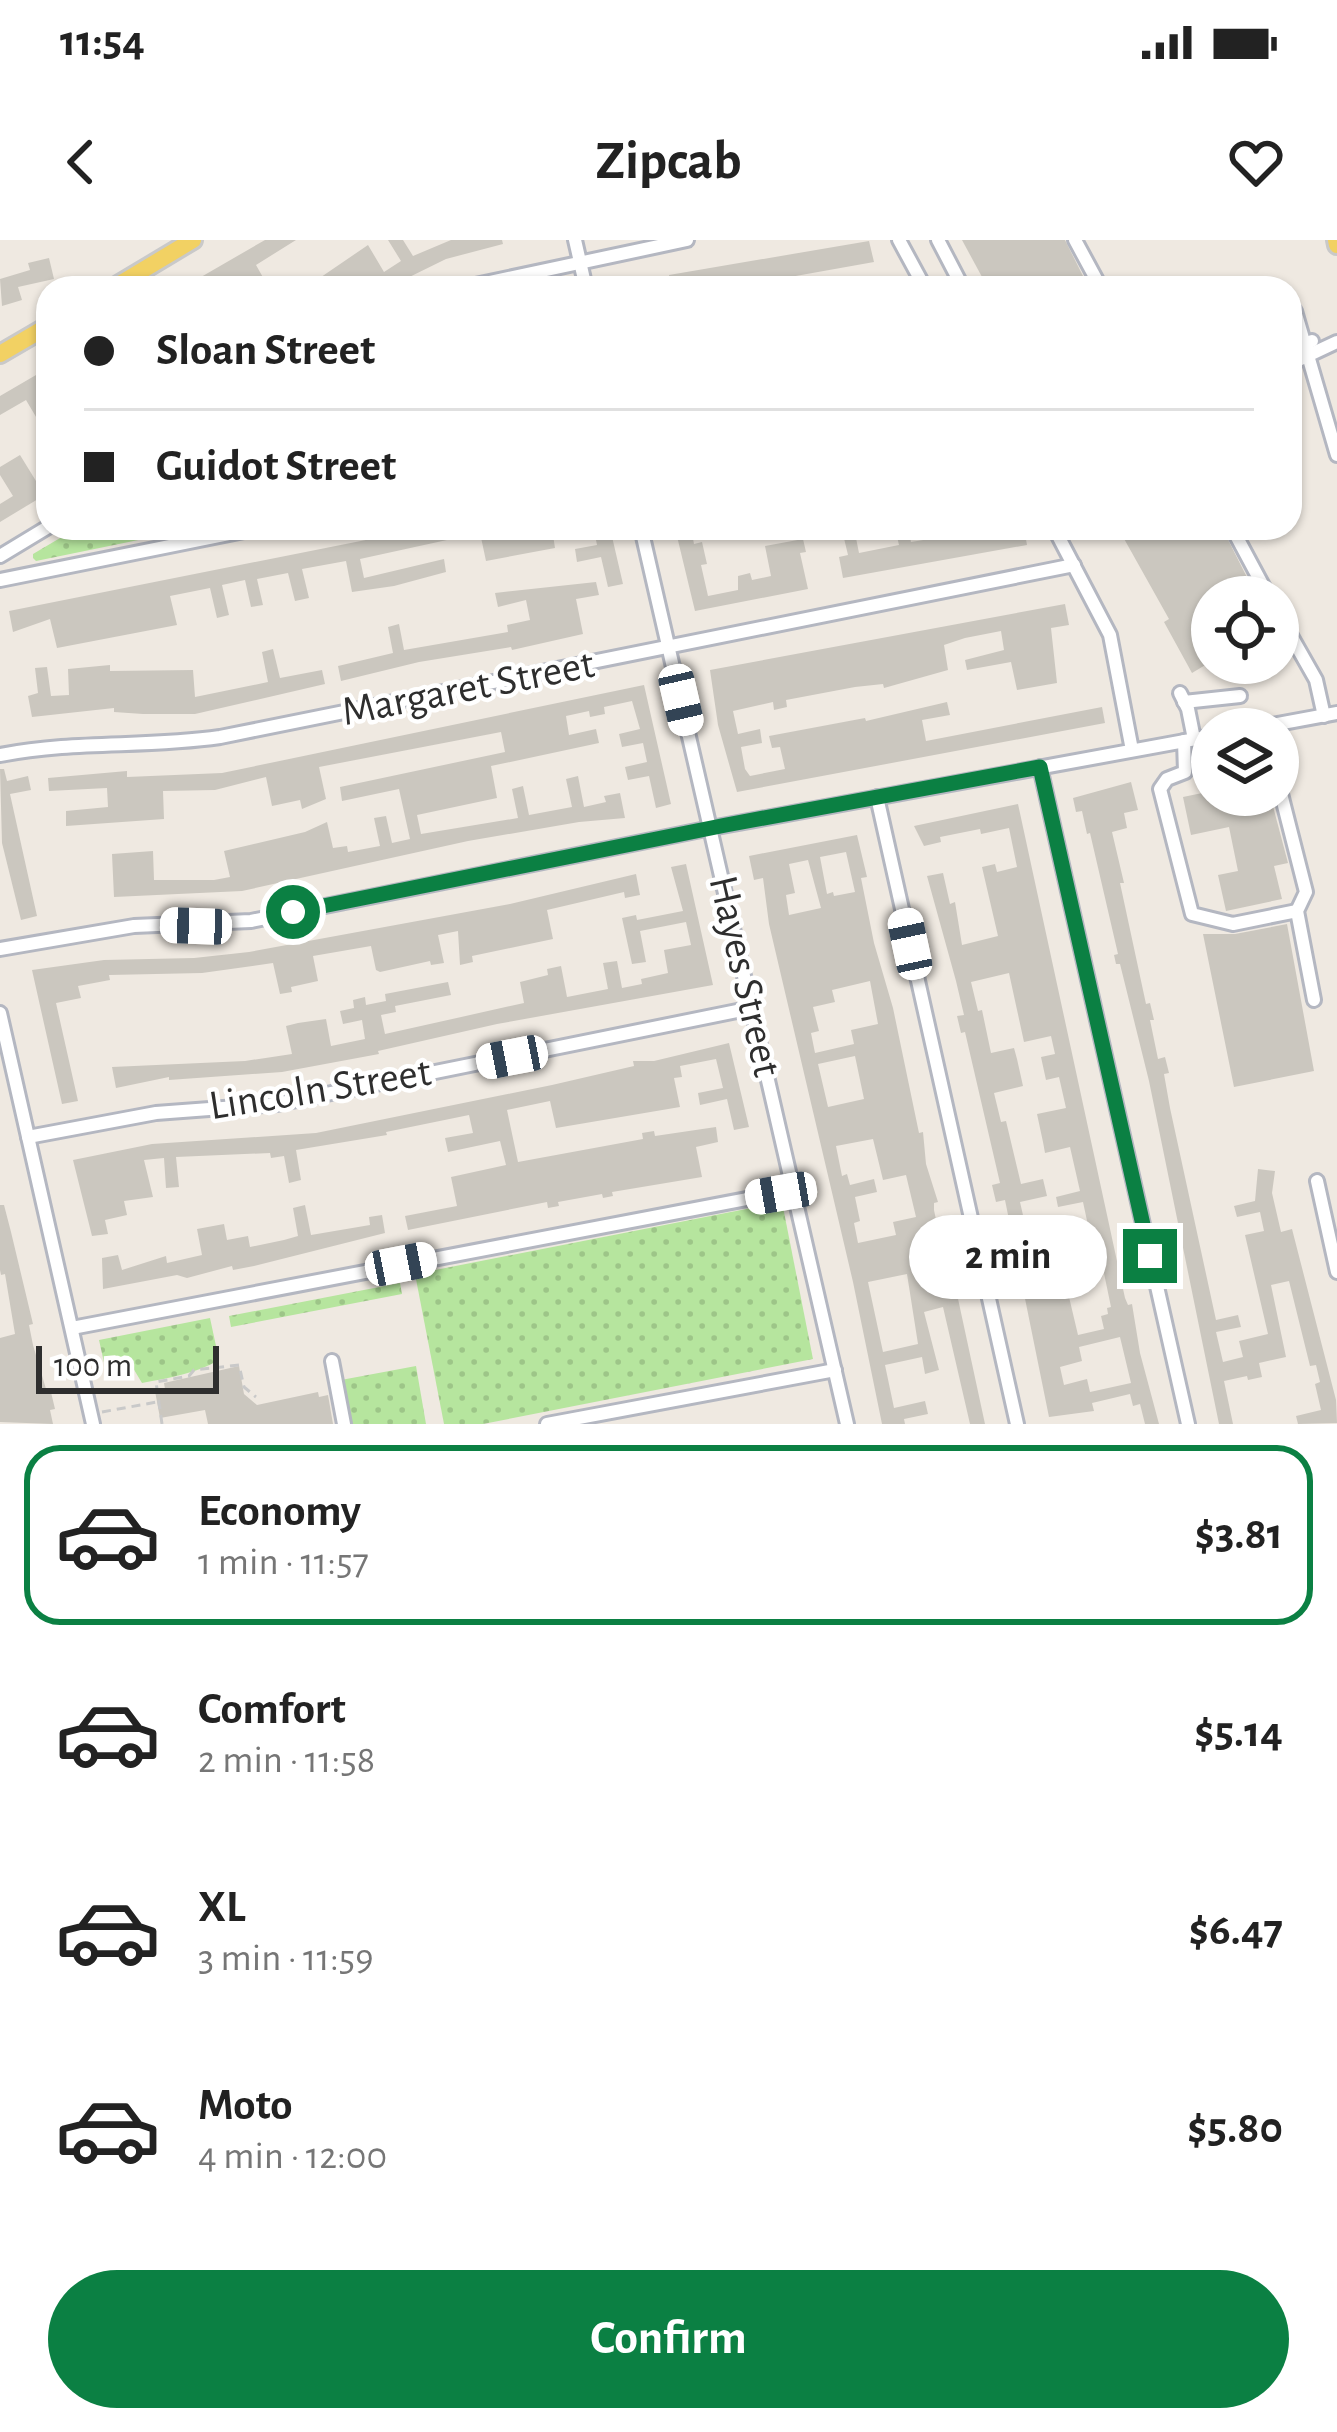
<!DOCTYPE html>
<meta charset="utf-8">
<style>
:root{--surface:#fff;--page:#f6f6f6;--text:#222;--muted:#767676;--line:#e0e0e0;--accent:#0b8043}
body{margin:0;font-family:"Alegreya Sans",sans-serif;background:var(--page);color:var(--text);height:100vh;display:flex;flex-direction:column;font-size:45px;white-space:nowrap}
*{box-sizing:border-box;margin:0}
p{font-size:39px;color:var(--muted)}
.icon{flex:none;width:66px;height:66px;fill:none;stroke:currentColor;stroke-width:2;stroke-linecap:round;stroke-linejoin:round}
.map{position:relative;height:1184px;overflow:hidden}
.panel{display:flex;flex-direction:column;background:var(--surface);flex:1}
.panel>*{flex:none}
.guide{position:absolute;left:36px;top:36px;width:1266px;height:264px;border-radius:36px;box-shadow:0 3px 9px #0004;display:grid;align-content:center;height:264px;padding:0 48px;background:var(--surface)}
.fabs{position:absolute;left:1191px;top:336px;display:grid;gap:24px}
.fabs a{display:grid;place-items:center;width:108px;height:108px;border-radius:50%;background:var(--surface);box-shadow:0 3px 9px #0004;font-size:60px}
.scale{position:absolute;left:36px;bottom:30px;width:183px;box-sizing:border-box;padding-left:12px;border:6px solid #2e2e2e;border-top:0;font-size:33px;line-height:42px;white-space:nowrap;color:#2e2e2e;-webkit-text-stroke:9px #fff;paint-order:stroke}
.end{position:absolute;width:54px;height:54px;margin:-27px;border:15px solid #0b8043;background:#fff;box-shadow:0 0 0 6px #fff}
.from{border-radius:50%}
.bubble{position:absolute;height:84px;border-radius:42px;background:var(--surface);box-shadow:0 3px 9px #0004;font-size:39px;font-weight:700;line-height:84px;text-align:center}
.car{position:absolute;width:36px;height:72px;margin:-36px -18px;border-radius:15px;box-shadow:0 0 9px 3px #0007;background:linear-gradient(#fff 24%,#345 0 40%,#fff 0 76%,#345 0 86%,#fff 0)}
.guide b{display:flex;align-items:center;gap:42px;height:114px;font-size:45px}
.guide b+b{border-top:3px solid var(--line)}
.guide i{width:30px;height:30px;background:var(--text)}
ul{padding:21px 0 0;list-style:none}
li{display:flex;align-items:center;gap:36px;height:180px;margin:0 24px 18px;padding:0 24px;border:6px solid transparent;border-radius:36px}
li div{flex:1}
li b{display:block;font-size:45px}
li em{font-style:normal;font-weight:700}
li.current{border-color:var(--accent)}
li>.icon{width:108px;height:108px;stroke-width:1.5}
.primary-button{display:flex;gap:24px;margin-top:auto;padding:24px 48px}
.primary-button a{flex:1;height:138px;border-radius:72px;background:var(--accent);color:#fff;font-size:48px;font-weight:700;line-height:138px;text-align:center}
.status{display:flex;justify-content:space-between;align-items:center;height:84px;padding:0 60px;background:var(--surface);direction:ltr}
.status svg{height:33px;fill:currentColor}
header{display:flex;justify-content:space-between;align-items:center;height:156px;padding:0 48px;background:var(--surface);font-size:54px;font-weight:700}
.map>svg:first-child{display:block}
.grass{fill:url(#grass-dots)}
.building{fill:#cbc7bf;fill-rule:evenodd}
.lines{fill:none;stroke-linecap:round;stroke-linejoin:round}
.minor-casing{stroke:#b4b7c1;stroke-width:18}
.major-casing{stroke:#c9c9c9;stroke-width:22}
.path{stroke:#c9c9c9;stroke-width:3;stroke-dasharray:9 6;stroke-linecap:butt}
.minor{stroke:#fff;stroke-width:12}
.major{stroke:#f2d163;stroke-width:16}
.route{stroke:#0b8043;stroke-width:15}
.labels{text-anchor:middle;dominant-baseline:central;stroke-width:9;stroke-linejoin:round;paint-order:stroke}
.street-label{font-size:42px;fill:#2e2e2e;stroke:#fff}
</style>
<div class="status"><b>11:54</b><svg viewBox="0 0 49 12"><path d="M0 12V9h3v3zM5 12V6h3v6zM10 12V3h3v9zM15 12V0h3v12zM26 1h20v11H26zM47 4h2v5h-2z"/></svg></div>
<header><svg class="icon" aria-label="back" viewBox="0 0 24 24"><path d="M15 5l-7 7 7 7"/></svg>Zipcab<svg class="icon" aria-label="heart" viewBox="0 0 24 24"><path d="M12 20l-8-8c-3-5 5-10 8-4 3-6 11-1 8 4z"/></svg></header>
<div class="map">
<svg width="1337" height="1184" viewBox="0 0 1337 1184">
<defs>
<pattern id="grass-dots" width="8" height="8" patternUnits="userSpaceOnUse" patternTransform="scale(3)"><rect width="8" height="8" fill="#b6e59e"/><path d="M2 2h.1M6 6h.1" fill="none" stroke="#9dc588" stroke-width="1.8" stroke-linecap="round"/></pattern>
</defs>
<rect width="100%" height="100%" fill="#efe9e1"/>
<g class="grass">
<polygon points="77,288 197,288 36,321 33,318 33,314"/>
<polygon points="782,962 813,1119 483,1184 444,1184 415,1034"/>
<polygon points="400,1043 402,1054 231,1087 229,1076"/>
<path d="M210,1078L219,1120C197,1133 169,1138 142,1143L133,1128L119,1123L105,1127L99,1100Z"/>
<polygon points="416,1126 426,1184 348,1184 341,1140"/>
</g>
<g class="building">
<polygon points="265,0 296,0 256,25 269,48 182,48"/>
<polygon points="388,0 403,0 413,16 451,0 502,0 503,4 446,19 387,48 305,48 368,5 384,32 401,21"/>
<polygon points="962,0 1065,0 1089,48 988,48"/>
<polygon points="869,1 874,22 729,48 671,48 669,35"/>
<polygon points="49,18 54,39 18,47 22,60 2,66 0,39 30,30 28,23"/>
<polygon points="48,128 48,148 37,154 48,172 48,183 42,187 26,160 0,175 0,156"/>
<polygon points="20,215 36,241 48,234 48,253 0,282 0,264 13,256 0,235 0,227"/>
<polygon points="426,288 478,288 479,293 360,319 364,338 444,319 446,332 394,346 352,352 346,321 302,329 309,358 295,361 288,333 257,339 263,365 251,367 245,340 222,345 229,375 217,378 210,348 170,356 177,385 57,408 50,379 13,392 9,371"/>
<polygon points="479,288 537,288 538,298 553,295 555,308 486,321"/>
<polygon points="610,288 623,344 608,347 601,317 577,322 575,309 597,305 594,290"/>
<polygon points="675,288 691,288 694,304 702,302 707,324 701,325 708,356 738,350 738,336 750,333 752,340 771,336 765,306 803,299 806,312 800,313 808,349 695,371"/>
<polygon points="854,288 859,313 899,305 895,288 908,288 911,302 995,288 1024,288 1027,305 843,338 839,317 848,315 842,290"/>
<polygon points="1118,288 1222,288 1257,357 1212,357 1212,421 1192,433 1164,382 1169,379"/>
<polygon points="596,342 599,355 576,359 583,394 512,410 511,407 419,422 341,441 338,426 393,413 388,387 399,384 404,410 508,392 507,385 530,380 526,360 498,367 495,353"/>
<polygon points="1065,364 1069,385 1051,388 1057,443 1017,450 1011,422 967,430 965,420 1004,410 1001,391 965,398 944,405 948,430 884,448 883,444 855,447 786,460 787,467 774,470 773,462 733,471 738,494 760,489 762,503 741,507 745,529 750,536 785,529 780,507 772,508 769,496 865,478 866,481 947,462 950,475 922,480 926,501 1102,467 1105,483 737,552 718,485 710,430"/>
<polygon points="273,409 280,438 322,430 325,444 195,474 143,474 114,472 114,468 32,477 28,456 38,453 35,428 47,427 51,456 69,455 68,429 110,425 110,431 193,430 195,457 268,442 262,412"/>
<polygon points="644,445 671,564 656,568 649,536 628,540 625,527 647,522 643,503 622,507 619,494 640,489 632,461 604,467 605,474 590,477 589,471 566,476 569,495 596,489 599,503 491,526 497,558 417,575 421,594 518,578 512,549 523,546 529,575 572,567 566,539 578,536 584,567 606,562 604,556 620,553 625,578 579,582 468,601 242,651 114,657 112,614 153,611 154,640 214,640 230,637 224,611 305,592 327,582 333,608 347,606 348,612 380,606 374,578 386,576 392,603 410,599 399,549 342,561 340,547 505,512 501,492 319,527 326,559 302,569 300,560 272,566 266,537 215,550 163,551 164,579 66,586 66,571 108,567 107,548 49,551 48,538 127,531 127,537 222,533"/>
<polygon points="0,529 4,529 7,541 28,536 31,550 10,554 37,676 21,680 2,603"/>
<polygon points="1131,542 1138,570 1124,573 1127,588 1112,592 1124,643 1120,643 1146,764 1150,763 1154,780 1150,780 1158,819 1165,817 1169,833 1164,834 1170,868 1216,1080 1238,1075 1241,1087 1216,1092 1223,1122 1243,1117 1239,1101 1268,1094 1245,995 1264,991 1260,972 1237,977 1234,966 1255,961 1258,929 1275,931 1272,953 1281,992 1292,989 1336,1160 1337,1183 1298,1184 1296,1176 1321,1170 1315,1144 1320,1142 1316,1125 1310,1126 1289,1041 1271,1045 1286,1117 1259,1123 1262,1137 1248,1140 1247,1136 1224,1141 1233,1184 1219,1184 1149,841 1120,724 1116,724 1114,715 1118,714 1090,593 1087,594 1082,571 1076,572 1073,558"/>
<polygon points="1212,551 1212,555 1270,555 1288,623 1274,626 1282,659 1226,671 1218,635 1238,631 1229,587 1191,595 1183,557"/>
<path d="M1018,564L1125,1058L1128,1065L1132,1064L1140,1113L1159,1184H1145L1140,1164L1133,1166L1130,1154L1092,1163L1094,1171L1049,1177L1005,960L996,962L992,945L1000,943L965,792L961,793L957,776L964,775L956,741L927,636L943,633L950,664L955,662L962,705L998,696L982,627L995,624L997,632L1017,627L1009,588L981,594L980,589L940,597L941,602L924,606L914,586ZM1009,733L1024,802L1051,796L1055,814L1041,817L1046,840L1059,837L1066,868L1037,874L1043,902L1045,913L1070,907L1080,951L1056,957L1058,967L1083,962L1092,1004L1057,1012L1054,1000L1030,1006L1020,962L1047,956L1043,939L1021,944L1006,881L1001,882L994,853L1023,846L1017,819L1014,808L991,813L982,770L978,771L971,742ZM1100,1014L1111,1067L1107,1068L1108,1074L1101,1076L1104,1089L1078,1095L1061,1023ZM1120,1097L1131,1143L1090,1152L1087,1139L1064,1145L1060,1127L1082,1121L1079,1107Z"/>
<path d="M857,595L867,637L861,638L874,703L893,768L919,893L923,892L926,924L938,962L934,963V970L941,1004L946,1003L985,1184H970L943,1067L924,1072L939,1130L925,1134L922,1117L885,1125L894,1168L925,1161L928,1174L904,1179L905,1184H882L853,1042L769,684L763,638L754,640L749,616ZM846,612L855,652L834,656L833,652L827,654L820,617ZM808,620L821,668L789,675L786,655L795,653L789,624ZM870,741L878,784L851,790L854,804L815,813L811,793L819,791L813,767L835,762L832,750ZM855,816L864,859L828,867L818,824ZM873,899L883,940L906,935L916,977L893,982L896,995L858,1003L854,983L860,981L855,957L877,952L874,939L850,945L847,934L842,936L836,906ZM907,1034L918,1104L883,1112L868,1042Z"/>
<polygon points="686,624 713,745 497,784 378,811 379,814 282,832 169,840 169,837 116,848 112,827 245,821 292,814 286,786 298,783 326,779 331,806 365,799 362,780 343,784 340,771 354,768 353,760 365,757 366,765 386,761 385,754 448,742 451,755 395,766 396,772 381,775 385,794 524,763 520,742 548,735 547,729 561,726 567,757 608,749 603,723 617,721 622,748 642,744 641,739 668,733 664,710 691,705 686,682 640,691 646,722 632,724 622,678 636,675 637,680 683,671 671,627"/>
<polygon points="636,634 640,655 625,658 624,652 547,670 553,699 472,716 473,722 460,725 458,691 438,695 444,723 431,725 430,721 380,732 376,730 371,706 313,716 318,741 291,747 292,752 280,754 273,723 202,733 109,735 110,740 78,746 81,758 56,763 78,861 62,864 32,730 104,720 194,718 249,712 510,664"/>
<polygon points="1287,684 1314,831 1234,847 1203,694 1235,694"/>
<polygon points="729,803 749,887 734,890 727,859 700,865 698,853 723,848 716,819 680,826 682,837 674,838 680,867 556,888 550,861 507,870 518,922 643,899 642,893 654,891 655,896 716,887 718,902 696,907 702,937 612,952 613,956 603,958 602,954 558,962 559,966 548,968 547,962 408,990 405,976 457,966 451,937 506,925 500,901 448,912 445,898 473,893 469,875 386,892 387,895 296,910 301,940 289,943 284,916 271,918 270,913 176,917 179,947 166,948 164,918 144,920 153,957 124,961 127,975 105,980 108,994 92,996 73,920 152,904 316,893 552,845 634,826 633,821 654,821"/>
<polygon points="0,965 4,965 11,992 33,1084 29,1085 33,1105 46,1149 50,1148 55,1169 50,1170 53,1184 0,1182 0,1098 15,1094 5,1034 1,1035 0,1030"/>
<polygon points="305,965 311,995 370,985 369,977 382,975 385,993 254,1026 233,1030 232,1026 187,1038 177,1035 103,1049 102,1018 118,1015 122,1030 166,1016 167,1023 202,1015 197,989 224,984 227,1000 248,996 250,1007 284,1000 298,996 293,968"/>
<polygon points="239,1126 244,1154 257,1165 318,1152 319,1157 328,1155 333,1184 208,1184 205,1170 160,1178 155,1151 165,1149 164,1143"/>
</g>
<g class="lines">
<g class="minor-casing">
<g id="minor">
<polyline points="575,0 586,48"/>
<polyline points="899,0 925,48"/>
<polyline points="938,0 963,48"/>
<polyline points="1075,0 1101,48"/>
<polyline points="461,48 687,0"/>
<polyline points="1295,71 1337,215"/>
<polyline points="1290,110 1312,101"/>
<polyline points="1290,124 1337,102"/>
<polyline points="641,288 847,1184"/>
<polyline points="1054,288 1110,395 1132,510"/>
<polyline points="1232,288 1269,357"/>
<polyline points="0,316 48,287"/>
<polyline points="0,340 259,288"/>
<polyline points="1278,373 1316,440 1324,476"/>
<polyline points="1180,453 1188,469 1194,499"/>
<polyline points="1184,462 1240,456"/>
<polyline points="1250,489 1337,473"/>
<polyline points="1184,501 1185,532 1167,539 1160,549 1192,674 1233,684 1297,671"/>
<path d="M0,515C77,500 144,508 220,497L1074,325"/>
<polyline points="1040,527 1188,1184"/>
<polyline points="1278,542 1306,652 1297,671 1314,760"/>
<polyline points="877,557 1017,1184"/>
<polyline points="0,709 134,686 251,681 711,588 1212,496"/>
<polyline points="0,773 93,1184"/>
<polyline points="28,897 156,873 277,864 752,768"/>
<polyline points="1317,941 1337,1032"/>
<polyline points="72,1088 794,950"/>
<polyline points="332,1121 344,1184"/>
<polyline points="547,1184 835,1130"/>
</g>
</g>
<g class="major-casing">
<g id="major">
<polyline points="1336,0 1337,5"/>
<polyline points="113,48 193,0"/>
<polyline points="0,114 48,86"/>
</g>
</g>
<g class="path">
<polyline points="102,1172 157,1162"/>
<polyline points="162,1184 156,1142 189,1136 194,1130 239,1125 244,1147 256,1157"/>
</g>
<use href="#minor" class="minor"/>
<use href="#major" class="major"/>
</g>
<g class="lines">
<polyline class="route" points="293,672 726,585 1040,527 1150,1016"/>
</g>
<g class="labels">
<g class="street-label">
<text transform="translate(468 448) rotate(-11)">Margaret Street</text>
<text transform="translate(745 736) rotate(77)">Hayes Street</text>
<text transform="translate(320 849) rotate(-9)">Lincoln Street</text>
</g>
</g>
</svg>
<div class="fabs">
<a><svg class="icon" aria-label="locate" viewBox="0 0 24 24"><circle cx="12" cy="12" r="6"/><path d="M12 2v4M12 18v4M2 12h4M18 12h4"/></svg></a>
<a><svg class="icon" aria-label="layers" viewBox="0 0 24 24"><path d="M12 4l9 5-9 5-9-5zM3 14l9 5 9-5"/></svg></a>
</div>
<div class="scale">100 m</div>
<i class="end from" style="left:293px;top:672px"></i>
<i class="end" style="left:1150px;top:1016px"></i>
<div class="bubble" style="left:909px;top:975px;width:198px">2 min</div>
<i class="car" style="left:681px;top:460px;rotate:167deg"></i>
<i class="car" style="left:196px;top:686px;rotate:272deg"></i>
<i class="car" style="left:910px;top:704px;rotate:348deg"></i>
<i class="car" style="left:512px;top:817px;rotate:259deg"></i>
<i class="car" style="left:781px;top:953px;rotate:260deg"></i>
<i class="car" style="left:401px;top:1024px;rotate:79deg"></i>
<div class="guide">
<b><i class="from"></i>Sloan Street</b>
<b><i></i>Guidot Street</b>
</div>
</div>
<section class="panel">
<ul>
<li class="current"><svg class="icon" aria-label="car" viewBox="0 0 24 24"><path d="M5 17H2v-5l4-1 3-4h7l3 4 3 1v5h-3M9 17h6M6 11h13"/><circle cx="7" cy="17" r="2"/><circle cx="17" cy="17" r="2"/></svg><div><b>Economy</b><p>1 min · 11:57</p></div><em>$3.81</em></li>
<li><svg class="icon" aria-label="car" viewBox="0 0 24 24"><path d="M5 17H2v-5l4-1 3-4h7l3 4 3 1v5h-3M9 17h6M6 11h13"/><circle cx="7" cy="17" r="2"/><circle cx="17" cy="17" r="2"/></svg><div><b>Comfort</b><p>2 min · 11:58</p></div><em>$5.14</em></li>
<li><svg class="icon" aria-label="car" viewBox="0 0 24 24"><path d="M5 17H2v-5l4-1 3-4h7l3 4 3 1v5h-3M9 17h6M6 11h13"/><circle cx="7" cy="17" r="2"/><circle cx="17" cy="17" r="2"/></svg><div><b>XL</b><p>3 min · 11:59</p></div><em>$6.47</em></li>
<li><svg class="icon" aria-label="car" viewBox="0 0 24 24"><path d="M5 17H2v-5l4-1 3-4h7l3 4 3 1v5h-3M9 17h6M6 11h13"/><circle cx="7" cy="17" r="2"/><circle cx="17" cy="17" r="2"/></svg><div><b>Moto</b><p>4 min · 12:00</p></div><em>$5.80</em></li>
</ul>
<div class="primary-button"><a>Confirm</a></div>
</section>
